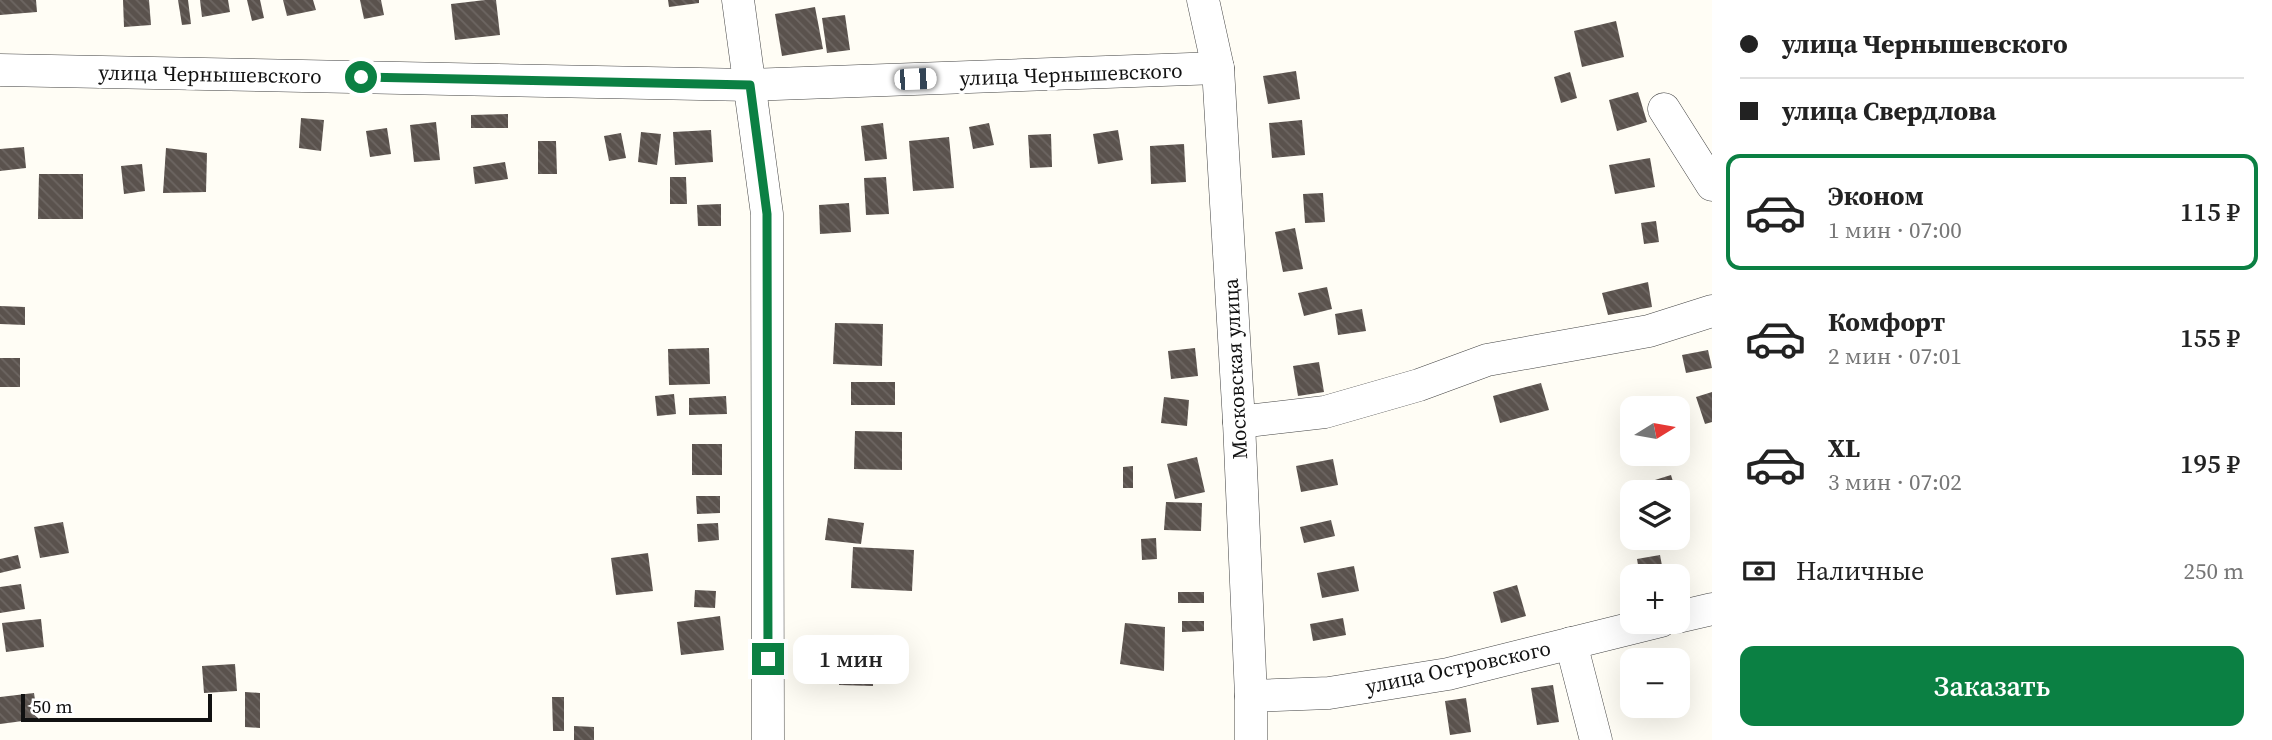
<!DOCTYPE html>
<html lang="ru">
<meta charset="utf-8">
<style>
:root{--surface:#fff;--page:#f2f2f2;--text:#222;--muted:#767676;--line:#e0e0e0;--accent:#0b8043}
body{margin:0;font-family:"Source Serif 4",serif;background:var(--page);color:var(--text);height:100vh;display:flex;flex-direction:column;font-size:26px;white-space:nowrap}
*{box-sizing:border-box;margin:0}
p{font-size:23px;color:var(--muted)}
.icon{flex:none;width:38px;height:38px;fill:none;stroke:currentColor;stroke-width:2;stroke-linecap:round;stroke-linejoin:round}
.map{position:relative;flex:1;overflow:hidden}
.details{display:flex;flex-direction:column;background:var(--surface);width:560px}
.details>*{flex:none}
.top-card{display:grid;align-content:center;height:154px;padding:0 28px;background:var(--surface)}
.needle{width:46px;rotate:79deg}
.fabs{position:absolute;left:1620px;top:396px;display:grid;gap:14px}
.fabs a{display:grid;place-items:center;width:70px;height:70px;border-radius:14px;background:var(--surface);box-shadow:0 7px 28px #0002;font-size:35px}
.scale{position:absolute;left:21px;bottom:18px;width:191px;box-sizing:border-box;padding-left:7px;border:4px solid #111;border-top:0;font-size:19px;line-height:24px;white-space:nowrap;color:#111;-webkit-text-stroke:5px #fff;paint-order:stroke}
.end{position:absolute;width:32px;height:32px;margin:-16px;border:9px solid #0b8043;background:#fff;box-shadow:0 0 0 4px #fff}
.from{border-radius:50%}
.bubble{position:absolute;height:49px;border-radius:14px;background:var(--surface);box-shadow:0 7px 28px #0002;font-size:23px;font-weight:600;line-height:49px;text-align:center}
.car{position:absolute;width:21px;height:42px;margin:-21px -10px;border-radius:9px;box-shadow:0 0 5px 2px #0007;background:linear-gradient(#fff 24%,#345 0 40%,#fff 0 76%,#345 0 86%,#fff 0)}
.top-card b{display:flex;align-items:center;gap:24px;height:66px;font-size:26px}
.top-card b+b{border-top:2px solid var(--line)}
.top-card i{width:18px;height:18px;background:var(--text)}
ul{padding:0;list-style:none}
li{display:flex;align-items:center;gap:21px;height:116px;margin:0 14px 10px;padding:0 14px;border:4px solid transparent;border-radius:14px}
li div{flex:1}
li b{display:block;font-size:26px}
li em{font-style:normal;font-weight:600}
li.selected{border-color:var(--accent)}
li>.icon{width:63px;height:63px;stroke-width:1.5}
.pay{display:flex;align-items:center;gap:18px;height:77px;padding:0 28px;font-size:26px}
.pay p{margin-inline-start:auto}
.primary-button{display:flex;gap:14px;margin-top:auto;padding:14px 28px}
.primary-button a{flex:1;height:80px;border-radius:14px;background:var(--accent);color:#fff;font-size:28px;font-weight:600;line-height:80px;text-align:center}
main{display:flex;flex:1;min-height:0}
.map>svg:first-child{display:block}
.building{fill:url(#building-back-hatch)}
.lines{fill:none;stroke-linecap:round;stroke-linejoin:round}
.minor-casing{stroke:#444;stroke-width:33}
.minor{stroke:#fff;stroke-width:32}
.route{stroke:#0b8043;stroke-width:9}
.labels{text-anchor:middle;dominant-baseline:central;stroke-width:7;stroke-linejoin:round;paint-order:stroke}
.street-label{font-size:21px;fill:#111;stroke:#fff}
</style>
<main>
<div class="map">
<svg width="1712" height="740" viewBox="0 0 1712 740">
<defs>
<pattern id="building-back-hatch" width="6" height="6" patternUnits="userSpaceOnUse" patternTransform="scale(1.75)"><rect width="6" height="6" fill="#5a524d"/><path d="M-1 5l2 2M0 0l6 6M5-1l2 2" fill="none" stroke="#6d6662"/></pattern>
</defs>
<rect width="100%" height="100%" fill="#fffdf5"/>
<g class="building">
<polygon points="0,0 36,0 37,12 0,15"/>
<polygon points="123,0 149,0 151,25 124,27"/>
<polygon points="178,0 188,0 191,24 182,25"/>
<polygon points="200,0 228,0 230,12 202,17"/>
<polygon points="247,0 260,0 264,18 252,21"/>
<polygon points="283,0 313,0 316,10 287,16"/>
<polygon points="360,0 381,0 384,15 364,19"/>
<polygon points="485,0 496,0 500,35 455,40 451,4"/>
<polygon points="668,0 699,0 699,3 669,7"/>
<polygon points="815,7 823,49 782,56 775,14"/>
<polygon points="845,15 850,50 827,53 822,18"/>
<polygon points="1616,21 1624,57 1582,67 1574,31"/>
<polygon points="1296,71 1300,99 1268,104 1263,76"/>
<polygon points="1570,72 1577,98 1561,103 1554,77"/>
<polygon points="1638,92 1647,122 1617,131 1609,100"/>
<polygon points="508,114 508,128 471,128 471,115"/>
<polygon points="301,118 324,120 321,151 299,148"/>
<polygon points="1302,120 1305,155 1272,158 1269,123"/>
<polygon points="436,122 440,160 414,162 410,125"/>
<polygon points="883,123 887,159 865,161 861,126"/>
<polygon points="989,123 994,145 973,149 969,127"/>
<polygon points="387,128 391,154 370,157 366,131"/>
<polygon points="711,130 713,162 675,165 673,132"/>
<polygon points="1118,130 1123,160 1098,164 1093,134"/>
<polygon points="641,132 661,134 657,165 638,162"/>
<polygon points="621,133 626,158 609,161 604,136"/>
<polygon points="1051,134 1052,167 1030,168 1028,135"/>
<polygon points="949,137 954,188 913,191 909,141"/>
<polygon points="538,141 556,141 557,174 538,174"/>
<polygon points="1184,144 1186,182 1151,184 1150,146"/>
<polygon points="24,147 26,168 0,171 0,149"/>
<polygon points="166,148 207,153 206,192 163,193"/>
<polygon points="1650,158 1655,187 1615,194 1609,165"/>
<polygon points="505,162 508,179 475,184 473,167"/>
<polygon points="142,164 145,191 124,194 121,166"/>
<polygon points="39,174 83,174 83,219 38,219"/>
<polygon points="670,177 686,177 687,204 670,204"/>
<polygon points="886,177 889,214 866,215 864,178"/>
<polygon points="1323,193 1325,222 1305,223 1303,194"/>
<polygon points="849,203 851,232 820,234 819,205"/>
<polygon points="721,204 721,226 698,226 697,205"/>
<polygon points="1656,221 1659,242 1644,244 1641,223"/>
<polygon points="1295,228 1303,269 1283,272 1275,232"/>
<polygon points="1648,282 1652,307 1608,315 1602,293"/>
<polygon points="1327,287 1332,309 1304,316 1298,293"/>
<polygon points="0,306 25,307 25,325 0,324"/>
<polygon points="1362,309 1366,331 1338,335 1335,314"/>
<polygon points="835,323 883,324 882,366 833,364"/>
<polygon points="709,348 710,384 669,385 668,349"/>
<polygon points="1195,348 1198,376 1171,379 1168,351"/>
<polygon points="1708,350 1712,368 1686,373 1682,355"/>
<rect x="0" y="358" width="20" height="29"/>
<polygon points="1319,362 1324,392 1298,396 1293,366"/>
<rect x="851" y="382" width="44" height="23"/>
<polygon points="1541,383 1549,410 1500,423 1493,396"/>
<polygon points="1712,392 1712,422 1705,424 1696,397"/>
<polygon points="674,394 676,414 657,416 655,396"/>
<polygon points="726,396 727,414 689,415 689,398"/>
<polygon points="1164,397 1189,400 1187,426 1161,423"/>
<polygon points="855,431 902,432 902,470 854,469"/>
<rect x="692" y="444" width="30" height="31"/>
<polygon points="1197,457 1205,492 1175,499 1167,464"/>
<polygon points="1333,459 1338,485 1301,492 1296,466"/>
<polygon points="1133,466 1133,488 1123,488 1123,467"/>
<polygon points="1671,475 1676,492 1644,492 1642,484"/>
<polygon points="696,496 720,496 720,513 697,514"/>
<polygon points="1166,502 1202,503 1201,531 1164,530"/>
<polygon points="828,518 864,523 861,544 825,540"/>
<polygon points="1331,520 1335,536 1304,543 1300,527"/>
<polygon points="63,522 69,553 40,558 34,527"/>
<polygon points="718,523 719,540 698,542 697,524"/>
<polygon points="1156,538 1157,559 1142,560 1141,539"/>
<polygon points="853,547 914,550 912,591 851,588"/>
<polygon points="648,553 653,591 616,595 611,558"/>
<polygon points="18,555 21,568 0,573 0,559"/>
<polygon points="1660,555 1664,576 1640,576 1637,559"/>
<polygon points="1354,566 1359,591 1322,598 1317,573"/>
<polygon points="21,584 25,609 0,613 0,587"/>
<polygon points="1517,585 1526,616 1501,623 1493,592"/>
<polygon points="695,590 716,591 715,608 694,607"/>
<rect x="1178" y="592" width="26" height="11"/>
<polygon points="720,616 724,650 681,655 677,622"/>
<polygon points="1343,618 1346,635 1313,641 1310,624"/>
<polygon points="41,619 44,647 6,652 2,623"/>
<polygon points="1182,621 1204,621 1204,631 1182,632"/>
<polygon points="1125,623 1165,627 1164,671 1120,664"/>
<polygon points="840,650 874,651 873,686 839,685"/>
<polygon points="235,664 237,691 204,693 202,666"/>
<polygon points="1553,685 1559,722 1537,725 1531,688"/>
<polygon points="245,692 260,693 260,728 245,727"/>
<polygon points="34,693 38,719 0,724 0,697"/>
<polygon points="552,697 564,697 564,731 553,731"/>
<polygon points="1466,698 1471,732 1450,735 1445,701"/>
<polygon points="574,726 594,727 594,740 574,740"/>
</g>
<g class="lines">
<g class="minor-casing">
<g id="minor">
<polyline points="738,0 767,214 768,740"/>
<polyline points="1203,0 1218,68 1239,422 1251,696 1251,740"/>
<polyline points="0,70 750,85 1218,68"/>
<polyline points="1664,109 1712,185"/>
<polyline points="1239,422 1325,412 1419,385 1487,360 1649,331 1712,311"/>
<polyline points="1678,617 1712,609"/>
<polyline points="1571,643 1596,740"/>
<polyline points="1251,696 1329,693 1448,674 1661,621"/>
</g>
</g>
<use href="#minor" class="minor"/>
</g>
<g class="lines">
<polyline class="route" points="361,77 750,85 767,214 768,659"/>
</g>
<g class="labels">
<g class="street-label">
<text transform="translate(210 74) rotate(1)">улица Чернышевского</text>
<text transform="translate(1071 74) rotate(-2)">улица Чернышевского</text>
<text transform="translate(1235 369) rotate(-93)">Московская улица</text>
<text transform="translate(1458 667) rotate(-12)">улица Островского</text>
</g>
</g>
</svg>
<div class="fabs">
<a><svg class="needle" viewBox="-14 -14 28 28"><path d="M0-13l5 13h-10z" fill="#e53935"/><path d="M0 13l5-13h-10z" fill="#767676"/></svg></a>
<a><svg class="icon" aria-label="layers" viewBox="0 0 24 24"><path d="M12 4l9 5-9 5-9-5zM3 14l9 5 9-5"/></svg></a>
<a>+</a>
<a>−</a>
</div>
<div class="scale">50 m</div>
<i class="end from" style="left:361px;top:77px"></i>
<i class="end" style="left:768px;top:659px"></i>
<div class="bubble" style="left:793px;top:635px;width:116px">1 мин</div>
<i class="car" style="left:915px;top:79px;rotate:88deg"></i>
</div>
<section class="details">
<div class="top-card">
<b><i class="from"></i>улица Чернышевского</b>
<b><i></i>улица Свердлова</b>
</div>
<ul>
<li class="selected"><svg class="icon" aria-label="car" viewBox="0 0 24 24"><path d="M5 17H2v-5l4-1 3-4h7l3 4 3 1v5h-3M9 17h6M6 11h13"/><circle cx="7" cy="17" r="2"/><circle cx="17" cy="17" r="2"/></svg><div><b>Эконом</b><p>1 мин · 07:00</p></div><em>115 ₽</em></li>
<li><svg class="icon" aria-label="car" viewBox="0 0 24 24"><path d="M5 17H2v-5l4-1 3-4h7l3 4 3 1v5h-3M9 17h6M6 11h13"/><circle cx="7" cy="17" r="2"/><circle cx="17" cy="17" r="2"/></svg><div><b>Комфорт</b><p>2 мин · 07:01</p></div><em>155 ₽</em></li>
<li><svg class="icon" aria-label="car" viewBox="0 0 24 24"><path d="M5 17H2v-5l4-1 3-4h7l3 4 3 1v5h-3M9 17h6M6 11h13"/><circle cx="7" cy="17" r="2"/><circle cx="17" cy="17" r="2"/></svg><div><b>XL</b><p>3 мин · 07:02</p></div><em>195 ₽</em></li>
</ul>
<div class="pay"><svg class="icon" aria-label="cash" viewBox="0 0 24 24"><path d="M3 7h18v10H3z"/><circle cx="12" cy="12" r="2"/></svg>Наличные<p>250 m</p></div>
<div class="primary-button"><a>Заказать</a></div>
</section>
</main>
